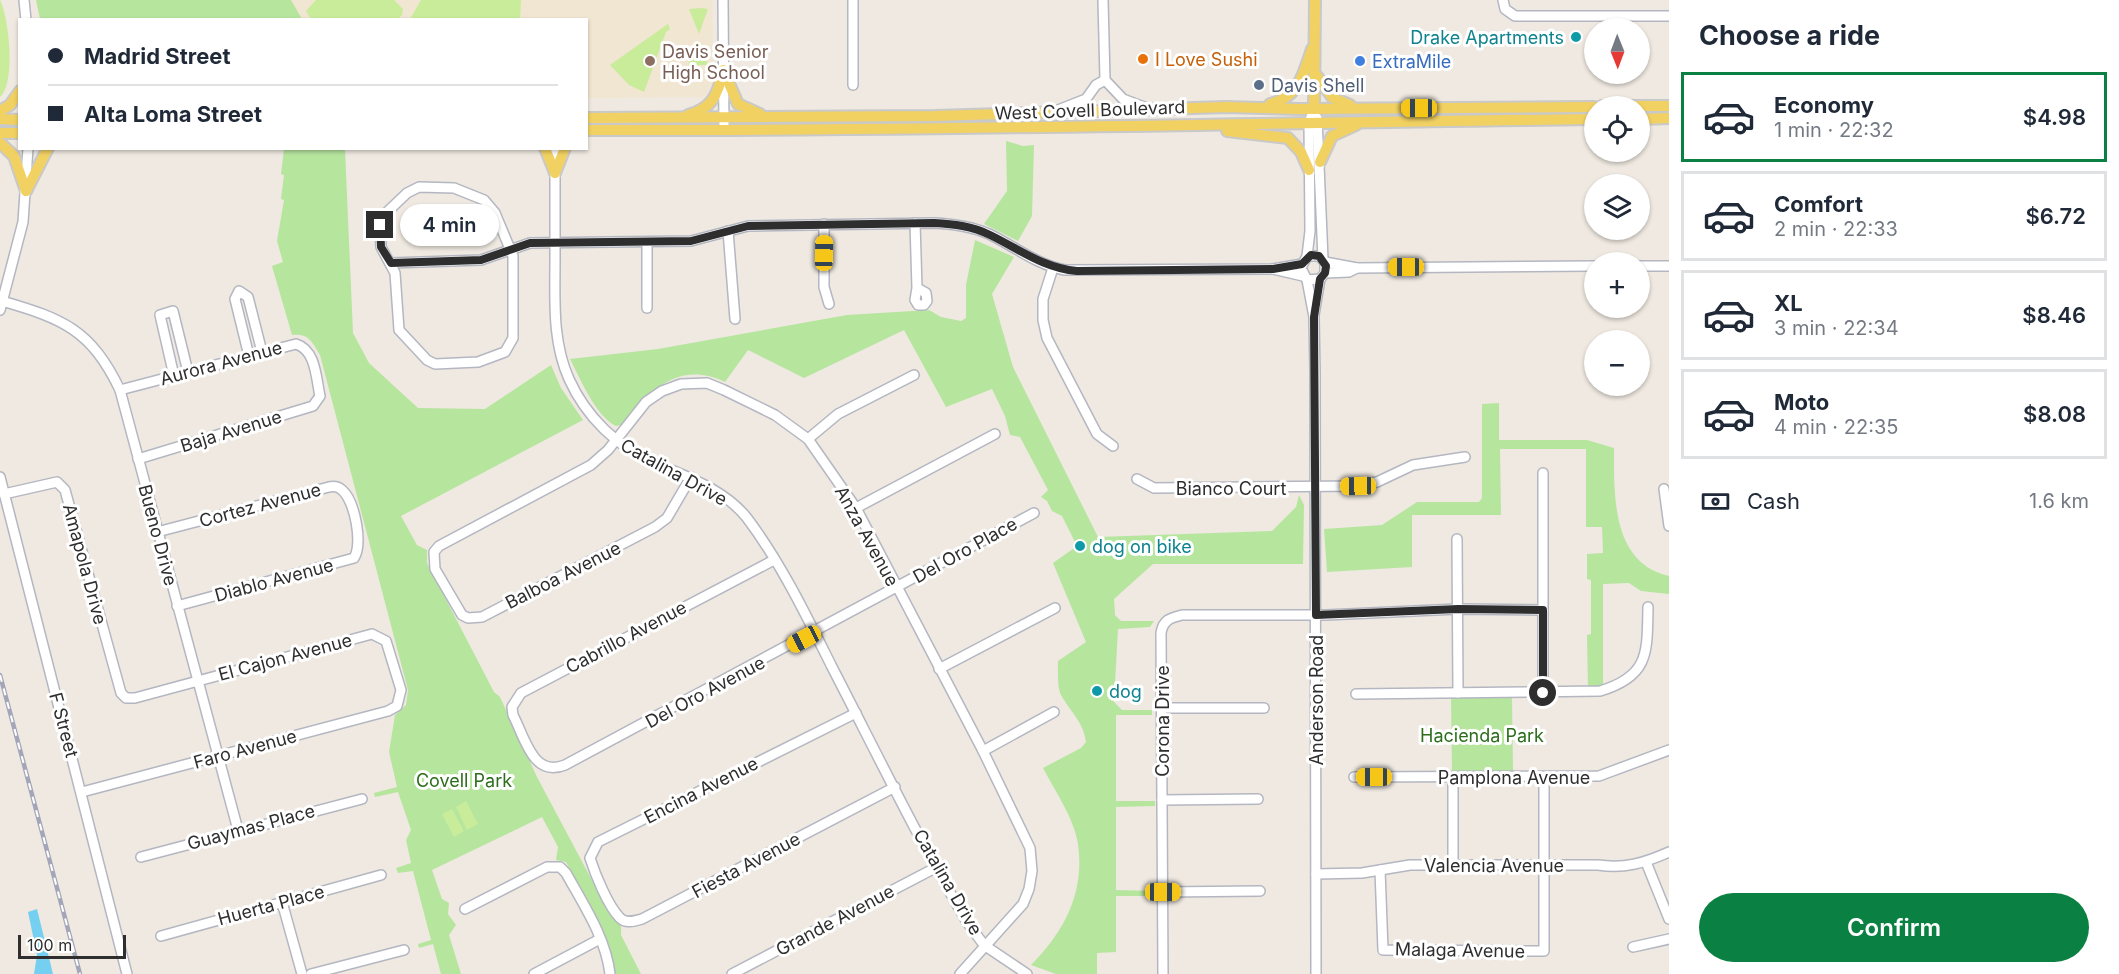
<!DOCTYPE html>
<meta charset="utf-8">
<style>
:root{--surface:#fff;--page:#f2f2f3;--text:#1f2937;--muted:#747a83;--line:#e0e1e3;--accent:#0b8043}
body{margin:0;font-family:Inter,sans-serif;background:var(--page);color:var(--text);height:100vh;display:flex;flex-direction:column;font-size:22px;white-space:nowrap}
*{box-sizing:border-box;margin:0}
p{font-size:20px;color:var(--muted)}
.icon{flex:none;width:33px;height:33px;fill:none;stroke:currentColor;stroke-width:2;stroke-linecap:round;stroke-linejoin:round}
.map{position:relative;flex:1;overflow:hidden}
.panel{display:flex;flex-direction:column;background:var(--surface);width:450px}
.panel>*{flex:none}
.banner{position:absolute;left:18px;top:18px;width:570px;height:132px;border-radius:0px;box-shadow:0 2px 4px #0004;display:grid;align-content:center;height:132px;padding:0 30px;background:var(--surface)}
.needle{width:39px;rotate:179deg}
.buttons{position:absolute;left:1584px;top:18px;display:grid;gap:12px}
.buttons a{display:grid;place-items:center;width:66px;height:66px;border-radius:50%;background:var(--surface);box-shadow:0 2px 4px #0004;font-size:30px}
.scale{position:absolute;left:18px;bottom:15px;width:108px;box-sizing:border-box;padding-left:6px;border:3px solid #2e2e2e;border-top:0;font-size:16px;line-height:21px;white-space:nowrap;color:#2e2e2e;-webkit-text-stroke:4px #fff;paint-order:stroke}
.end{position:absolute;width:27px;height:27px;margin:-14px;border:8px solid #2e2e2e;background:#fff;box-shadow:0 0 0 3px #fff}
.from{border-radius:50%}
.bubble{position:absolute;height:42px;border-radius:21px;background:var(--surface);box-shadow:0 2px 4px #0004;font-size:20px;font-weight:600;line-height:42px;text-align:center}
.car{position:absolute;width:18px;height:36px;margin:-18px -9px;border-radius:8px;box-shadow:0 0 4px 2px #0007;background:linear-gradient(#f5c518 24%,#345 0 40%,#f5c518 0 76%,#345 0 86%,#f5c518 0)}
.banner b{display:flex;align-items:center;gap:21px;height:57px;font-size:22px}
.banner b+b{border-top:2px solid var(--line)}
.banner i{width:15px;height:15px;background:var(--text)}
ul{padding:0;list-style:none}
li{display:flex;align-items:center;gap:18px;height:90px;margin:0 12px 9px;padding:0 18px;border:3px solid var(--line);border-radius:0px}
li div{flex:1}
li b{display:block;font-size:22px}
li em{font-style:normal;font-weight:600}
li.selected{border-color:var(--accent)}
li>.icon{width:54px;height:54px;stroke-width:1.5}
h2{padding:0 30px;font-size:27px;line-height:72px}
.pay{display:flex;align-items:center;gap:15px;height:66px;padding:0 30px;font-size:22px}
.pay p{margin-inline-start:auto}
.cta{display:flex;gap:12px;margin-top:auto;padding:12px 30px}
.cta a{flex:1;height:69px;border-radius:36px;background:var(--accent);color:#fff;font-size:24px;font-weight:600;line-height:69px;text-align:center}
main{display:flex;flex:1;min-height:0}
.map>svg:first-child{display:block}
.education{fill:#f0e6d1}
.green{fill:#b6e59e}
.pitch{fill:#c9ec9a}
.water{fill:#75cff0}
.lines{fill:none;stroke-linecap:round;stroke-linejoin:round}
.minor-casing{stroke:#b4b7c1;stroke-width:12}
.major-casing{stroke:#c9c9c9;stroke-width:14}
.minor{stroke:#fff;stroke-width:9}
.major{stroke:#f2d163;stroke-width:10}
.rail-casing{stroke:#a3a6b8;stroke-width:4.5}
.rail{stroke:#fff;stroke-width:2;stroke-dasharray:7;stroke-linecap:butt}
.route{stroke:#2e2e2e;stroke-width:8}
.culture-dot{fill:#0f9aa8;stroke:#fff;stroke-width:2}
.food-dot{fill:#e8710a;stroke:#fff;stroke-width:2}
.education-dot{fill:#8d6e63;stroke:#fff;stroke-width:2}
.shop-dot{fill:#3f7fe0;stroke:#fff;stroke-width:2}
.service-dot{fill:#5c6f8a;stroke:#fff;stroke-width:2}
.labels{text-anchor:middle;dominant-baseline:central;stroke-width:6;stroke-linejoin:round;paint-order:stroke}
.culture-label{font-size:18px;fill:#0d838f;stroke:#fff;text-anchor:start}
.education-label{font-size:18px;fill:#785e54;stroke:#fff;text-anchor:start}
.food-label{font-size:18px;fill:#c56008;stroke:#fff;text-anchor:start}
.shop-label{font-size:18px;fill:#366cbe;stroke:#fff;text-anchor:start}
.service-label{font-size:18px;fill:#4e5e75;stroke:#fff;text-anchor:start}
.street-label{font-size:18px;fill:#2e2e2e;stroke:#fff}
.park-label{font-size:18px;fill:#2c6e1b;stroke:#fff}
</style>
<main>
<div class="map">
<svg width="1669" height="974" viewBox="0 0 1669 974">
<rect width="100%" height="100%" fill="#efe9e1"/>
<polygon class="education" points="291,0 712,0 713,82 705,97 587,98 586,20 302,19"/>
<g class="green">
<polygon points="36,0 291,0 302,19 40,19"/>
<polygon points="1006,141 1023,146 1034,145 1032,216 1018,241 984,224 1007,191"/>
<path d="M284,149H345L353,333L369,363L418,408L485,409L551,365L561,388L583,420L401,516L417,545L427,550V563L494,692L500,697L537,777L611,916L621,926V935L641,974H615L609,945L566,862L556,860L558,847L542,817L432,870L442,899L449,903L448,914L456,925L449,935L461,974H441L433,944L419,948L418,944L431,940L413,871L398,873L396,868L411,863L406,840L411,830L398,792L375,797L374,793L397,787L389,752L395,715L406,705L408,690L320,355C312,342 309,333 292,335L272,266L283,262L277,241L284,200L281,199L284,175L281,174Z"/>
<path d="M975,240L1014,257L992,294L1013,367L1098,537L1272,531L1296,507L1299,495L1304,505L1303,564H1153L1114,599L1115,615L1121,621H1154L1150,627L1118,629L1114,702L1122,710H1152V715H1116V801H1155V806L1116,807V890L1155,891V896H1116V952L1097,953V974H1056L1031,965C1064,932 1085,893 1078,844C1074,818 1055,791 1043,768L1081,748L1086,742C1084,723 1070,711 1061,695C1057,687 1058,671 1058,661L1086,642L1053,563L1077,546L1062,516L1052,511L1047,501L1041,497L1048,490L1020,437L1010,435L1005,416L992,389L946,407L904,330L804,378L748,350L725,382C678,360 649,391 621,425L616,426C596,417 580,378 570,359L658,349L847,315L929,310L941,317L961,321L966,318V285Z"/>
<path d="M1499,403V440H1587L1614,448C1614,494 1611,563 1669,576V594L1641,591L1629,583L1603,584V687L1588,688L1587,635L1591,634V580L1587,579V554L1603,553L1602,527H1586V449H1500L1501,515H1412V567L1327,572L1324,529L1382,525L1417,502H1479L1482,498V404Z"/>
<polygon points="1451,698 1512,698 1513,772 1452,772"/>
</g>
<g class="pitch">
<path d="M0,0C9,18 16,83 0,97Z"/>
<polygon points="316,0 394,0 403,9 402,15 398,19 311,19 306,11"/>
<polygon points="421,0 521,0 520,19 410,19"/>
<polygon points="702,8 708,9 699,34 689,9"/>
<polygon points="668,24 670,29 666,32 644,92 629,85 610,65"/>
<polygon points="697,42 700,42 708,65 688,65"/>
<polygon points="466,801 478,824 467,830 456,807"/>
<polygon points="452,809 464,831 454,837 442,814"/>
</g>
<polygon class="water" points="37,909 53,974 34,974 37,955 28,912"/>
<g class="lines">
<g class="minor-casing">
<g id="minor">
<polyline points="24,0 26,20"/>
<polyline points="723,0 724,130"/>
<polyline points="853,0 853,85"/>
<polyline points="1103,0 1105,80 1123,99 1147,108"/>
<polyline points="1503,0 1505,9 1515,16 1669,16"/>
<polyline points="1058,110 1086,99 1096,85 1105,80"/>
<polyline points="1317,118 1323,259"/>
<path d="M555,148C555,186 555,223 555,260C555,300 552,341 569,379C586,417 618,448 657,464C688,477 725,490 747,518C781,563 807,617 832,667C876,752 918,839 967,922L984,945L1027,974"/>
<polygon points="419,187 454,188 484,200 495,213 513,256 513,338 505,352 478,362 435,364 427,360 399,330 395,273 381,247 380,225 385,214 407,193"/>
<polyline points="915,223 917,288 915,300 918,305 924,305 927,301 926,293 917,288"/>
<polyline points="824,224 824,287 829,304"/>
<polyline points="728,231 735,319"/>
<polyline points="1307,256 1319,256 1325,262 1325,273 1320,279 1307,280 1301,268 1307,256 1310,231 1309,123 1314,109"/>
<polyline points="1325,262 1357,268 1594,266"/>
<path d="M391,263L481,260L530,243L691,241L748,226L934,223C953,224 971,226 989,234C1014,246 1037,265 1065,270L1273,269L1302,264"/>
<polyline points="1640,266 1669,266"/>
<polyline points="1053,268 1043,299 1043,320 1047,338 1097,434 1113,446"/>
<polyline points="1273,269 1303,276"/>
<polyline points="1325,273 1349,272 1357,268"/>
<polyline points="1307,280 1314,317 1315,373 1316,974"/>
<path d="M2,301C64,319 91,330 120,390L238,830"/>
<polyline points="647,308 647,243"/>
<polyline points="0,310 23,222 28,148"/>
<polyline points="1314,315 1320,279"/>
<polyline points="249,356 235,299 239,291 248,297 262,352"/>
<polyline points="174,376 160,315 173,311 188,372"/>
<path d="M120,390L296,344C316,350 316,378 320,396L313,406L138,459"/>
<polyline points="808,439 838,414 914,375"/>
<polyline points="1543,473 1543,693"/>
<polyline points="0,477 127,974"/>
<polyline points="691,477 667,518 655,527 482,617 468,618 462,615 435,569 434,552 439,546 591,465 608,450 646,402 662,391 681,384 707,383 724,390 775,415 808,439 856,508 983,751 1030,848 1032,871 1029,889 1023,904 960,974"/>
<polyline points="1137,479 1154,488 1357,486 1377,482 1413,465 1465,457"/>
<polyline points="1664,489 1669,526"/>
<polyline points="4,494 57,482 65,490 121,693 126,698 135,698 372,634 386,641 401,690 397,706 388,711 82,792"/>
<polyline points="856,508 995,434"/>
<path d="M157,532L329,487C334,486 338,486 342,490C355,501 363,544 354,558L177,606"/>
<polyline points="1457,539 1458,693"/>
<path d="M774,560L521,693L512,707L513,715C525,738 533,778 565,765L1034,513"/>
<polyline points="939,669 1055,608"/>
<path d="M1356,694L1600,691C1650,676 1647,652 1648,607"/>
<polyline points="1162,708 1264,708"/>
<path d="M856,713L598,842L590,858C595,874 608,906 620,918C626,924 635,921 642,919L895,787"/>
<polyline points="983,751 1054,712"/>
<polyline points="1354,777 1599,776 1669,750"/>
<polyline points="1162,800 1258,799"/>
<polyline points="141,857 362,799"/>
<polyline points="1646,862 1669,919"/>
<polyline points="1453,865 1453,777"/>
<polyline points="1380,870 1383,950 1544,951 1544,777"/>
<path d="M1316,874L1362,873L1410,865H1598C1625,869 1644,863 1669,852"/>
<polyline points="1163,892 1260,891"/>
<polyline points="282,902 302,974"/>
<path d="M465,909L547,867H560L566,873C583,904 606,938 610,974"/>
<polyline points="161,936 381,875"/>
<polyline points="1633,947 1669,939"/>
<polyline points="311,974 404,950"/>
<polyline points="534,974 600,939"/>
<polyline points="732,974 937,867"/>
<path d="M1163,974L1161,633C1163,620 1170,618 1182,615H1326L1458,609L1543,610"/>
</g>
</g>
<g class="major-casing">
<g id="major">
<polyline points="723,70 738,104 760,114"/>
<polyline points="1316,75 1333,98 1350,105"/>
<path d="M1270,104C1299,97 1303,75 1312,49"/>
<polyline points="1602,106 1669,106"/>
<polyline points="1314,109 1315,0"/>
<polyline points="0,111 10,105 20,91"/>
<path d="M688,115C712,109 718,94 723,72"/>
<polyline points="586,118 935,116 1226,107 1299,109 1594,107"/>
<polyline points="0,119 20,120"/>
<polyline points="1640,119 1669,118"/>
<path d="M586,130C923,131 1259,123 1594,119"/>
<polyline points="1227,131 1288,138 1301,152 1309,170"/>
<polyline points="0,133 20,133"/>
<polyline points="0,143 14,156 26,191"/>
<polyline points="545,148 555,173"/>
<polyline points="1320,162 1332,136 1356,125"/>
<polyline points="555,173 565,148"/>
<polyline points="26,191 48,148"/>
</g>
</g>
<use href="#minor" class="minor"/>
<use href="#major" class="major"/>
<g class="rail-casing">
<polyline id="rail" points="0,675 80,974"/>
</g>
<use href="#rail" class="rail"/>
</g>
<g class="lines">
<path class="route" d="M380,225L381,247L391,263L481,260L530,243L691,241L748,226L934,223C953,224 972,226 990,235C1019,249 1043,268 1077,271L1273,269L1302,264L1311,255L1319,256L1326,266L1325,273L1320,279L1314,317L1316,615L1458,609L1543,610V693"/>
</g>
<g class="culture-dot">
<circle cx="1576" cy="37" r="6"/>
<circle cx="1080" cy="546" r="6"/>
<circle cx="1097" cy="691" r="6"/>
</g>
<circle class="food-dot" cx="1143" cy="59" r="6"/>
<circle class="education-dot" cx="650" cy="61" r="6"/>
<circle class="shop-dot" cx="1360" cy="61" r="6"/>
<circle class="service-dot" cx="1259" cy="85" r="6"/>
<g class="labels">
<g class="culture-label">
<text x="1564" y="37" text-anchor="end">Drake Apartments</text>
<text x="1092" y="546">dog on bike</text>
<text x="1109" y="691">dog</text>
</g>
<g class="education-label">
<text x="662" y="51">Davis Senior<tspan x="662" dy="21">High School</tspan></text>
</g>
<g class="food-label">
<text x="1155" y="59">I Love Sushi</text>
</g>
<g class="shop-label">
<text x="1372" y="61">ExtraMile</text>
</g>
<g class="service-label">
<text x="1271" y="85">Davis Shell</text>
</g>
<g class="street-label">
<text transform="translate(1090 110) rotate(-2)">West Covell Boulevard</text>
<text transform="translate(221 363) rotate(-15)">Aurora Avenue</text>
<text transform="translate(231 431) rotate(-17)">Baja Avenue</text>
<text transform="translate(674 472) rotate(29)">Catalina Drive</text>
<text x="1231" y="488">Bianco Court</text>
<text transform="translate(260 505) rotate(-15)">Cortez Avenue</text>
<text transform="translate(158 535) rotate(75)">Bueno Drive</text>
<text transform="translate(867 536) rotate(61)">Anza Avenue</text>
<text transform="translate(965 550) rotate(-29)">Del Oro Place</text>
<text transform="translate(85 564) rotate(75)">Amapola Drive</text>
<text transform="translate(563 575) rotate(-27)">Balboa Avenue</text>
<text transform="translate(274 580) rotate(-15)">Diablo Avenue</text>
<text transform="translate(626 637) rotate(-28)">Cabrillo Avenue</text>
<text transform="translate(285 657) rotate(-15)">El Cajon Avenue</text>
<text transform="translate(705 692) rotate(-28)">Del Oro Avenue</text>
<text transform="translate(1316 700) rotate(-90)">Anderson Road</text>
<text transform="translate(1162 721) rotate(-90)">Corona Drive</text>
<text transform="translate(64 725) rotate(75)">F Street</text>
<text transform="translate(245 749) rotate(-15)">Faro Avenue</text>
<text x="1514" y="777">Pamplona Avenue</text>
<text transform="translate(701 790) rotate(-27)">Encina Avenue</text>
<text transform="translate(251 827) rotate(-15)">Guaymas Place</text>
<text transform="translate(746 865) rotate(-28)">Fiesta Avenue</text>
<text x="1494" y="865">Valencia Avenue</text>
<text transform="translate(948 882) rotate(60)">Catalina Drive</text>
<text transform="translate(271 905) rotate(-15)">Huerta Place</text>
<text transform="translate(835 920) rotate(-28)">Grande Avenue</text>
<text transform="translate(1460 950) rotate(1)">Malaga Avenue</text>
</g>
<g class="park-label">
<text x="1482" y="735">Hacienda Park</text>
<text x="464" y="780">Covell Park</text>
</g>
</g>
</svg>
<div class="buttons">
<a><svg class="needle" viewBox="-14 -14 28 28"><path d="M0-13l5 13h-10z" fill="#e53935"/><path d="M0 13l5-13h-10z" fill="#747a83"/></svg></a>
<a><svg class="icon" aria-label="locate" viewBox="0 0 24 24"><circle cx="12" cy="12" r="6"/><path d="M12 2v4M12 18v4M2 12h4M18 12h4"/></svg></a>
<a><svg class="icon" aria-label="layers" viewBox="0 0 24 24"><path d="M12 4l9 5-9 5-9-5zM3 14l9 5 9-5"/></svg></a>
<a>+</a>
<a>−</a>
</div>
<div class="scale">100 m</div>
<i class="end from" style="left:1543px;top:693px"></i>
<i class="end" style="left:380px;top:225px"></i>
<div class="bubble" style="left:400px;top:204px;width:99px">4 min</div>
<i class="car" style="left:1419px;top:108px;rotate:270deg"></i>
<i class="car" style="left:824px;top:253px;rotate:1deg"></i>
<i class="car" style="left:1406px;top:267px;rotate:270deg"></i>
<i class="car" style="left:1358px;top:486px;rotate:269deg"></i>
<i class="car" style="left:804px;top:639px;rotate:242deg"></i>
<i class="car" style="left:1374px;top:777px;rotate:270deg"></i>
<i class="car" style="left:1163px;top:892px;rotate:90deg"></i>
<div class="banner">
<b><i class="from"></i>Madrid Street</b>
<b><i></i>Alta Loma Street</b>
</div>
</div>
<section class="panel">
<h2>Choose a ride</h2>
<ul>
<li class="selected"><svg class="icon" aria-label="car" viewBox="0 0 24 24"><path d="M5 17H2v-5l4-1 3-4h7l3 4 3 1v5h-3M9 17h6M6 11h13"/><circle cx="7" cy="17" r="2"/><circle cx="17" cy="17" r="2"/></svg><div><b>Economy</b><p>1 min · 22:32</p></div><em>$4.98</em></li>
<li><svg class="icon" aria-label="car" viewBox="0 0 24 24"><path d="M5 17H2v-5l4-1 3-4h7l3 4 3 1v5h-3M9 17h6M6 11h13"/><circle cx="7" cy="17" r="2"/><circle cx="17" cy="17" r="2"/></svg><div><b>Comfort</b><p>2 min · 22:33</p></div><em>$6.72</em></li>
<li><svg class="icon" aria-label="car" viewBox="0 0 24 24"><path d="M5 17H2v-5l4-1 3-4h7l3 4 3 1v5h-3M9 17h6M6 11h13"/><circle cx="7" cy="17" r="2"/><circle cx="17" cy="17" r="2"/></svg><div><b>XL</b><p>3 min · 22:34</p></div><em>$8.46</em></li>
<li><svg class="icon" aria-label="car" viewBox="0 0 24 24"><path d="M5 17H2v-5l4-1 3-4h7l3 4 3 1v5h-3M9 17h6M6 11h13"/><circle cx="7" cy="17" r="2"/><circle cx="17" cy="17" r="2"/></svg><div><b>Moto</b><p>4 min · 22:35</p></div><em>$8.08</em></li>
</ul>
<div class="pay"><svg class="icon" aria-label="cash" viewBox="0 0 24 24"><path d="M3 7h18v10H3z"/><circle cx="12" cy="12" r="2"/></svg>Cash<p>1.6 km</p></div>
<div class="cta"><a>Confirm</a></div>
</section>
</main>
